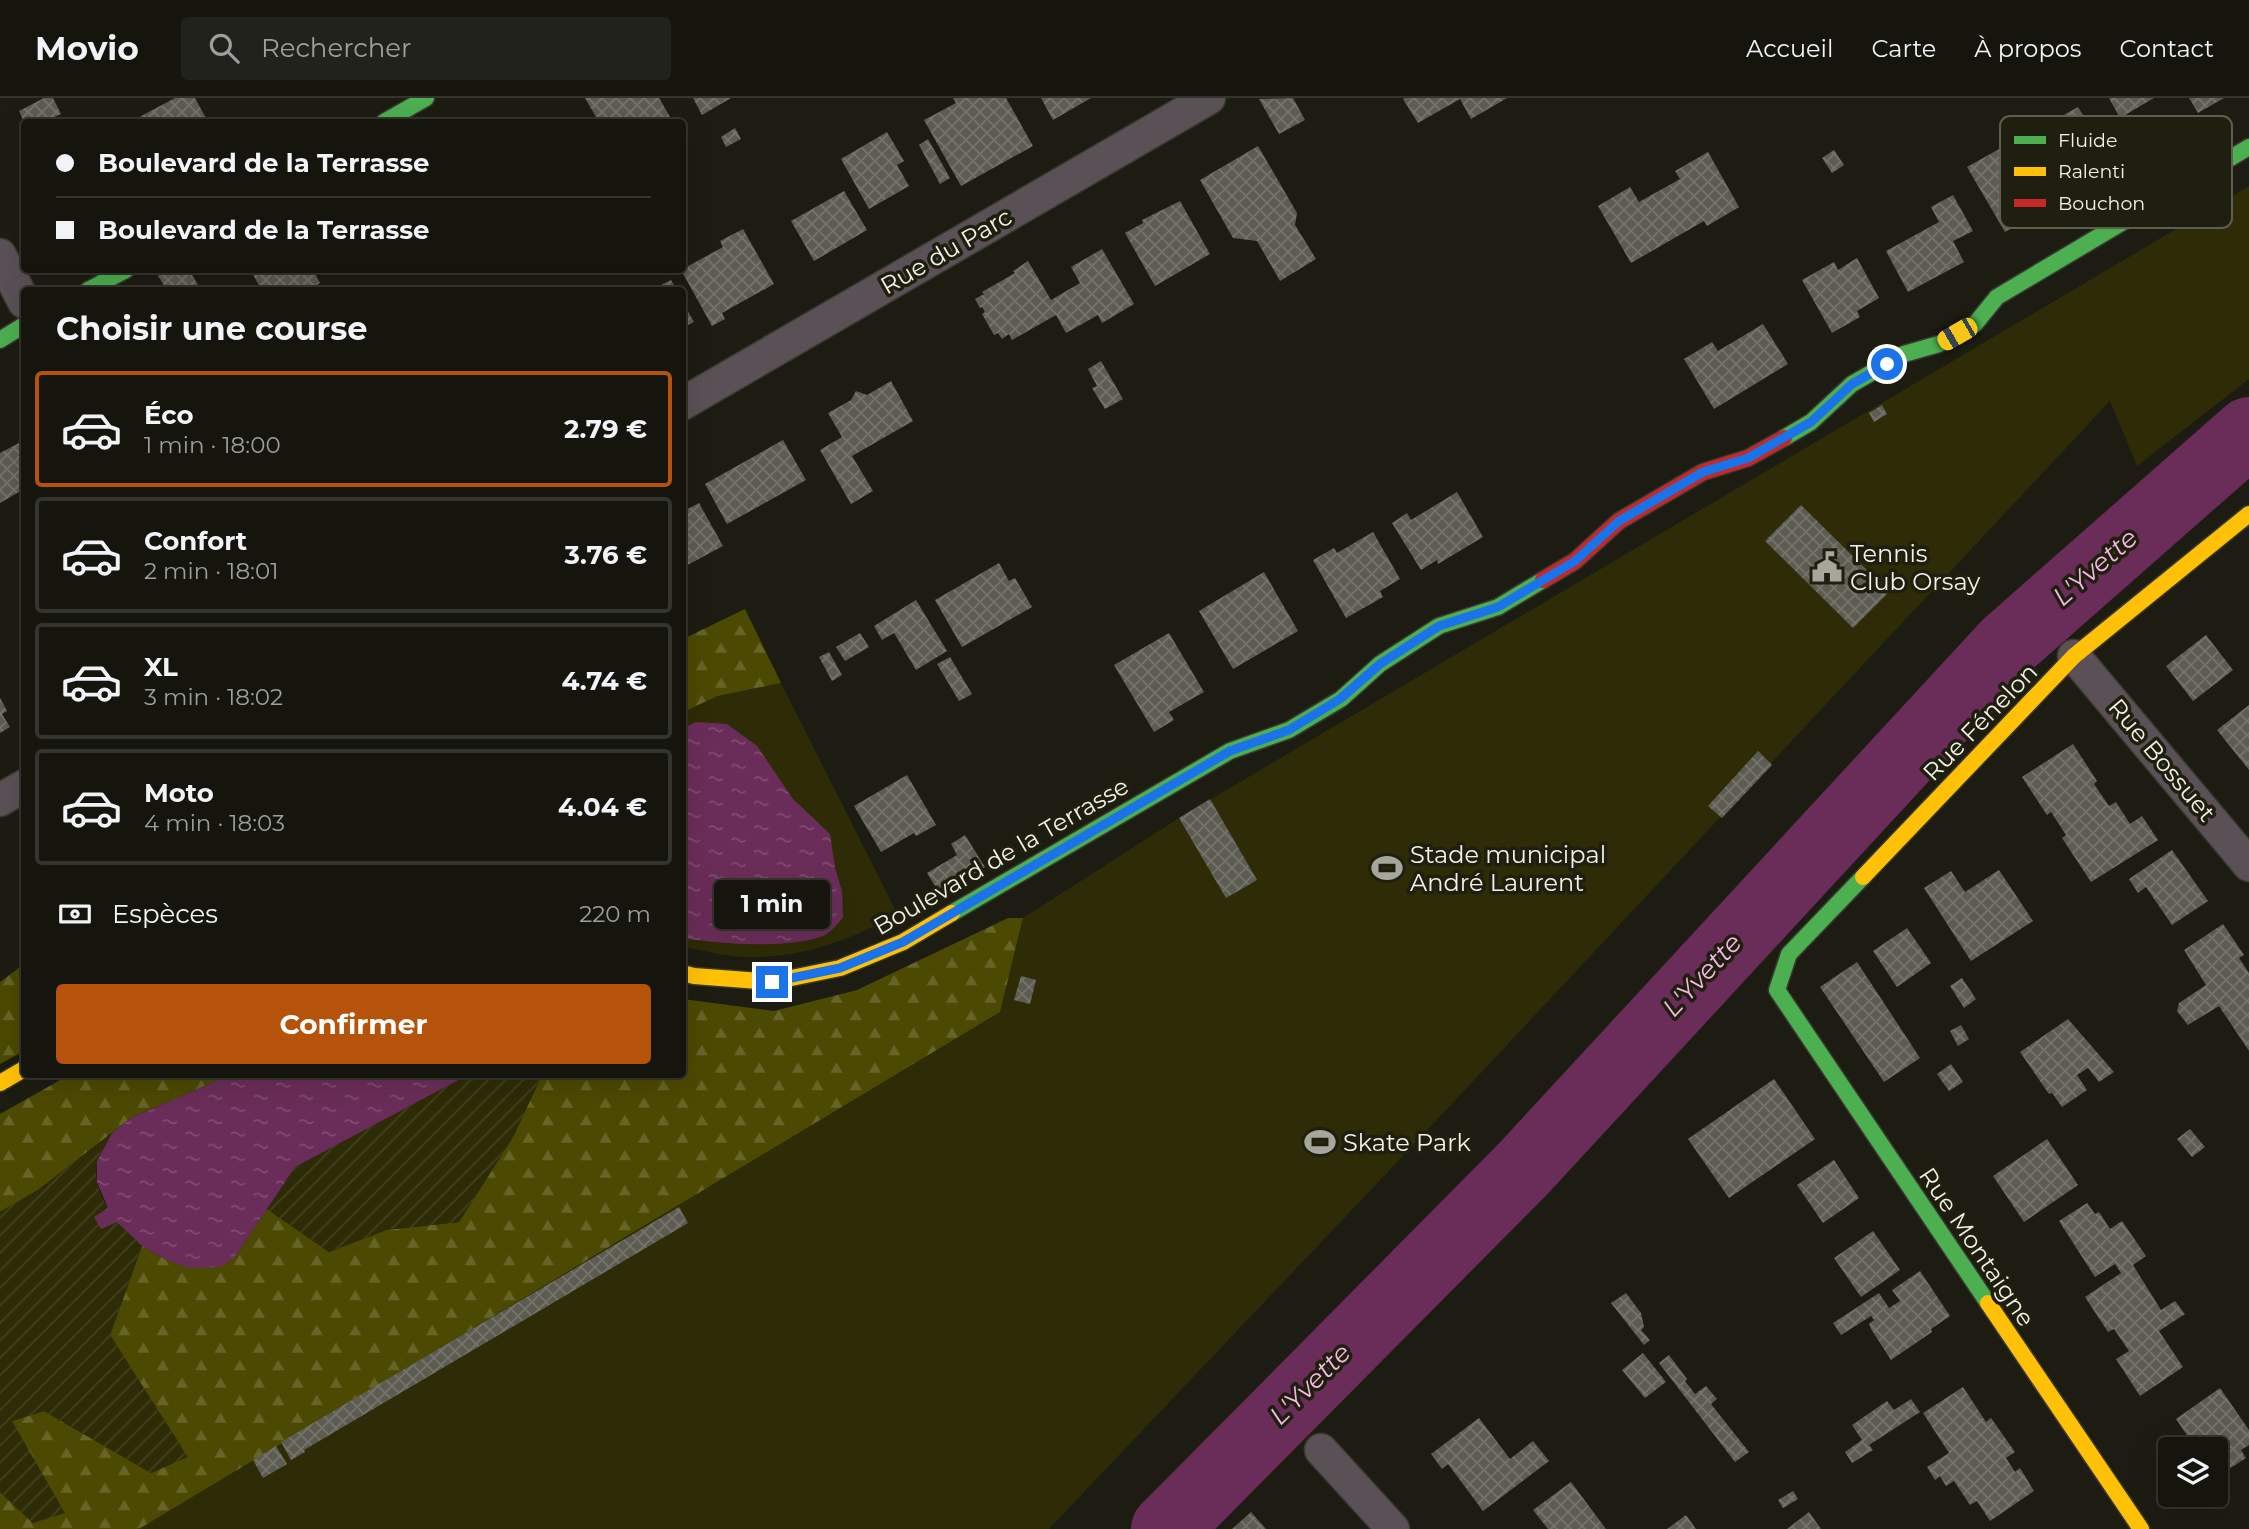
<!DOCTYPE html>
<html lang="fr">
<meta charset="utf-8">
<style>
:root{--surface:#15150e;--page:#22221c;--text:#f1f3f6;--muted:#9d9f9e;--line:#34342e;--accent:#b45309}
body{margin:0;font-family:Montserrat,sans-serif;background:var(--page);color:var(--text);height:100vh;display:flex;flex-direction:column;font-size:26px;white-space:nowrap}
*{box-sizing:border-box;margin:0}
p{font-size:23px;color:var(--muted)}
.icon{flex:none;width:38px;height:38px;fill:none;stroke:currentColor;stroke-width:2;stroke-linecap:round;stroke-linejoin:round}
.map{position:relative;flex:1;overflow:hidden}
.details{position:absolute;left:21px;top:189px;width:665px;height:791px;display:flex;flex-direction:column;background:var(--surface);border-radius:7px;box-shadow:0 7px 28px #0002,0 0 0 2px var(--line)}
.details>*{flex:none}
.hud{position:absolute;left:21px;top:21px;width:665px;height:154px;border-radius:7px;box-shadow:0 7px 28px #0002,0 0 0 2px var(--line);display:grid;align-content:center;height:154px;padding:0 35px;background:var(--surface)}
.buttons{position:absolute;left:2158px;top:1339px;display:grid;gap:14px}
.buttons a{display:grid;place-items:center;width:70px;height:70px;border-radius:7px;background:var(--surface);box-shadow:0 7px 28px #0002,0 0 0 2px var(--line);font-size:35px}
.end{position:absolute;width:32px;height:32px;margin:-16px;border:9px solid #1a73e8;background:#fff;box-shadow:0 0 0 4px #fff}
.from{border-radius:50%}
.bubble{position:absolute;height:49px;border-radius:7px;background:var(--surface);box-shadow:0 7px 28px #0002,0 0 0 2px var(--line);font-size:23px;font-weight:700;line-height:49px;text-align:center}
.car{position:absolute;width:21px;height:42px;margin:-21px -10px;border-radius:9px;box-shadow:0 0 5px 2px #0007;background:linear-gradient(#f5c518 24%,#345 0 40%,#f5c518 0 76%,#345 0 86%,#f5c518 0)}
.hud b{display:flex;align-items:center;gap:24px;height:66px;font-size:26px}
.hud b+b{border-top:2px solid var(--line)}
.hud i{width:18px;height:18px;background:var(--text)}
ul{padding:0;list-style:none}
li{display:flex;align-items:center;gap:21px;height:116px;margin:0 14px 10px;padding:0 21px;border:4px solid var(--line);border-radius:7px}
li div{flex:1}
li b{display:block;font-size:26px}
li em{font-style:normal;font-weight:700}
li.current{border-color:var(--accent)}
li>.icon{width:63px;height:63px;stroke-width:1.5}
h2{padding:0 35px;font-size:32px;line-height:84px}
.pay{display:flex;align-items:center;gap:18px;height:77px;padding:0 35px;font-size:26px}
.pay p{margin-inline-start:auto}
.primary-button{display:flex;gap:14px;margin-top:auto;padding:14px 35px}
.primary-button a{flex:1;height:80px;border-radius:7px;background:var(--accent);color:#fff;font-size:28px;font-weight:700;line-height:80px;text-align:center}
header{display:flex;align-items:center;gap:42px;box-sizing:border-box;height:98px;padding:0 35px;background:var(--surface);border-bottom:2px solid var(--line)}
header strong{font-size:33px}
nav{display:flex;gap:38px;margin-inline-start:auto;font-size:24px}
.search{width:490px;height:63px;background:var(--page);display:flex;align-items:center;gap:18px;box-sizing:border-box;padding:0 24px;border-radius:7px;color:var(--muted);font-size:26px}
.map>svg:first-child{display:block}
.green{fill:#2e2c06}
.forest{fill:url(#forest-firs)}
.garden{fill:url(#garden-furrows)}
.water{fill:url(#water-ripples)}
.lines{fill:none;stroke-linecap:round;stroke-linejoin:round}
.river{stroke:#6a2d59;stroke-width:70}
.building{fill:url(#building-cross-hatch)}
.street-casing{stroke:#393931;stroke-width:35}
.fast-casing{stroke:#393931;stroke-width:19}
.slow-casing{stroke:#393931;stroke-width:19}
.jam-casing{stroke:#393931;stroke-width:19}
.street{stroke:#5a5156;stroke-width:32}
.fast{stroke:#4caf50;stroke-width:16}
.slow{stroke:#ffc107;stroke-width:16}
.jam{stroke:#c62828;stroke-width:16}
.route{stroke:#1a73e8;stroke-width:9}
.labels{text-anchor:middle;dominant-baseline:central;stroke-width:7;stroke-linejoin:round;paint-order:stroke}
.street-label{font-size:24px;fill:#f1f1e7;stroke:#1f1f0f}
.poi-label{font-size:24px;fill:#f1f1e7;stroke:#1f1f0f;text-anchor:start}
.water-label{font-size:26px;font-style:italic;fill:#f4b8e1;stroke:#1f1f0f}
.key{fill:#1f1f0f;stroke:#5e5e50;stroke-width:2}
.key-label{font-size:19px;fill:#f1f1e7}
</style>
<header>
<strong>Movio</strong>
<div class="search"><svg class="icon" aria-label="search" viewBox="0 0 24 24"><circle cx="10" cy="10" r="6"/><path d="M15 15l6 6"/></svg>Rechercher</div>
<nav><a>Accueil</a><a>Carte</a><a>À propos</a><a>Contact</a></nav>
</header>
<div class="map">
<svg width="2249" height="1431" viewBox="0 0 2249 1431">
<defs>
<pattern id="forest-firs" width="22" height="20" patternUnits="userSpaceOnUse" patternTransform="scale(1.75)"><rect width="22" height="20" fill="#4c4902"/><path d="M5 1l3.5 6h-7zM16 11l3.5 6h-7z" fill="#666427"/></pattern>
<pattern id="garden-furrows" width="10" height="10" patternUnits="userSpaceOnUse" patternTransform="scale(1.75)"><rect width="10" height="10" fill="#2e2c06"/><path d="M-1 1l2-2M0 10L10 0M9 11l2-2" fill="none" stroke="#42411e"/></pattern>
<pattern id="water-ripples" width="26" height="14" patternUnits="userSpaceOnUse" patternTransform="scale(1.75)"><rect width="26" height="14" fill="#6a2d59"/><path d="M2 4q2-2 4 0t4 0M15 11q2-2 4 0t4 0" fill="none" stroke="#804c71"/></pattern>
<pattern id="building-cross-hatch" width="8" height="8" patternUnits="userSpaceOnUse" patternTransform="scale(1.75)"><rect width="8" height="8" fill="#5c5c53"/><path d="M0 0l8 8M0 8l8-8" fill="none" stroke="#74746c"/></pattern>
</defs>
<rect width="100%" height="100%" fill="#1c1c12"/>
<g class="green">
<polygon points="2249,88 2249,281 2137,368 2110,303 1403,1058 1049,1431 139,1431 1000,914 1023,820 1179,720"/>
<path d="M781,585L898,817C847,842 805,860 747,859C726,859 704,852 683,849L682,614L718,598Z"/>
</g>
<g class="forest">
<polygon points="745,511 781,585 718,598 683,614 683,541"/>
<polygon points="1008,820 1023,820 1000,914 139,1431 0,1431 0,1394 33,1425 12,1323 44,1313 151,1375 187,1359 110,1237 142,1148 169,1163 235,1159 267,1111 329,1154 386,1132 459,1124 513,1039 542,977 682,976 683,901 774,913 857,892"/>
<polygon points="24,866 24,953 0,966 0,884"/>
<polygon points="69,977 230,977 131,1020 38,1092 0,1114 0,1016"/>
</g>
<g class="garden">
<polygon points="468,977 542,977 513,1039 459,1124 386,1132 329,1154 267,1111 295,1069"/>
<path d="M112,1035C107,1044 99,1055 97,1065C91,1099 120,1127 142,1148L110,1237L188,1359L151,1375L44,1313L12,1323L65,1415L33,1425L0,1394V1114L38,1092Z"/>
</g>
<g class="water">
<path d="M696,624L727,626L757,648L793,701L830,736L835,770L842,793L843,820C837,826 830,835 823,838C789,851 718,846 683,840V630Z"/>
<polygon points="230,977 230,976 468,977 295,1069 235,1159 220,1169 189,1170 169,1163 142,1148 117,1124 101,1131 94,1119 108,1110 97,1084 97,1063 112,1035 131,1020"/>
</g>
<g class="lines">
<polyline class="river" points="1166,1431 1523,1071 2007,547 2249,334"/>
</g>
<g class="building">
<polygon points="44,0 53,0 61,16 44,24 24,24 19,13"/>
<polygon points="175,0 195,0 208,24 130,24"/>
<polygon points="585,0 659,0 673,24 599,24"/>
<polygon points="693,0 731,0 702,17"/>
<polygon points="953,0 1006,0 1033,48 961,88 924,22 956,5"/>
<polygon points="1041,0 1091,0 1053,22"/>
<polygon points="1293,0 1305,22 1279,36 1259,1"/>
<polygon points="1405,0 1507,0 1471,21 1460,1 1418,25 1403,1"/>
<polygon points="2109,0 2154,0 2120,20"/>
<polygon points="2189,0 2224,0 2198,15"/>
<polygon points="2078,9 2121,79 2085,100 2044,28"/>
<polygon points="735,30 741,41 726,49 721,39"/>
<polygon points="887,34 904,63 897,67 909,88 869,111 841,61"/>
<polygon points="928,41 950,80 940,86 919,47"/>
<polygon points="1258,48 1297,115 1295,127 1316,161 1280,183 1257,143 1233,140 1200,82"/>
<polygon points="2001,50 2012,70 2040,54 2067,98 2005,134 1967,69"/>
<polygon points="1834,52 1844,67 1832,75 1822,60"/>
<polygon points="1708,54 1739,109 1707,128 1704,123 1631,165 1598,108 1630,89 1639,104 1680,81 1675,73"/>
<polygon points="844,93 867,132 814,163 791,123"/>
<polygon points="1953,97 1973,133 1953,143 1964,164 1908,194 1886,153 1939,124 1931,109"/>
<polygon points="1180,103 1210,156 1155,188 1125,135 1143,125 1142,122"/>
<polygon points="743,131 774,186 722,215 725,221 712,228 681,172 723,149 720,143"/>
<polygon points="1102,151 1134,206 1102,225 1098,217 1066,235 1056,217 1012,242 1009,236 1002,241 998,235 994,237 982,216 985,214 982,209 980,210 975,201 984,196 982,194 1015,175 1013,173 1028,163 1051,202 1080,185 1071,169"/>
<polygon points="1857,160 1879,200 1857,213 1860,219 1832,235 1802,182 1834,164 1838,172"/>
<polygon points="169,172 189,172 201,192 167,192 158,178"/>
<polygon points="250,172 313,172 320,185 312,190 314,192 262,192"/>
<polygon points="671,182 677,192 651,192"/>
<polygon points="682,203 694,224 682,230"/>
<polygon points="1763,226 1788,266 1714,311 1684,261 1712,244 1718,253"/>
<polygon points="1101,263 1123,301 1105,311 1092,290 1097,288 1088,271"/>
<polygon points="891,283 913,323 852,358 873,393 851,406 820,352 842,339 828,315 851,302 856,293 867,297"/>
<polygon points="1882,307 1887,316 1874,324 1869,315"/>
<polygon points="783,342 806,382 727,426 705,386"/>
<polygon points="19,345 24,355 24,391 0,405 0,355"/>
<polygon points="1457,394 1483,439 1438,466 1437,462 1421,472 1392,425 1407,415 1411,422"/>
<polygon points="699,405 723,448 682,470 682,414"/>
<polygon points="1801,407 1889,494 1853,530 1765,443"/>
<polygon points="1373,434 1400,481 1380,493 1383,499 1346,520 1313,462 1334,450 1337,455"/>
<polygon points="999,465 1009,483 1015,480 1032,509 962,549 935,502"/>
<polygon points="1264,474 1298,533 1233,571 1199,513"/>
<polygon points="916,502 947,553 916,572 894,535 882,542 874,528"/>
<polygon points="860,535 869,549 845,563 836,549"/>
<polygon points="1169,535 1204,594 1169,614 1174,622 1154,634 1114,567"/>
<polygon points="2206,537 2233,572 2193,603 2166,568"/>
<polygon points="829,554 842,577 832,583 819,559"/>
<polygon points="950,559 972,596 959,603 937,566"/>
<polygon points="0,600 7,613 2,616 10,629 0,635"/>
<polygon points="2249,607 2249,672 2217,632"/>
<polygon points="2073,646 2097,683 2094,686 2109,708 2116,704 2130,726 2142,718 2158,742 2091,784 2062,740 2066,737 2051,714 2047,717 2022,679"/>
<polygon points="1758,653 1772,667 1722,720 1708,708"/>
<polygon points="907,677 936,727 916,738 914,735 881,754 854,708"/>
<polygon points="1210,701 1257,782 1226,800 1179,720"/>
<polygon points="965,737 985,769 940,796 927,775 957,757 951,746"/>
<polygon points="2172,752 2208,803 2172,827 2146,789 2138,795 2129,781"/>
<polygon points="1999,772 2033,823 1971,863 1924,790 1951,773 1965,794"/>
<polygon points="2223,826 2244,857 2239,860 2249,875 2249,953 2219,908 2188,927 2177,913 2179,905 2206,887 2184,852"/>
<polygon points="1907,830 1931,865 1897,889 1873,853"/>
<polygon points="1857,864 1920,960 1884,984 1820,889"/>
<polygon points="1021,878 1036,882 1030,906 1014,902"/>
<polygon points="1962,880 1976,901 1964,910 1950,888"/>
<polygon points="2068,921 2114,974 2099,984 2088,970 2077,977 2087,992 2062,1009 2052,995 2049,996 2020,954"/>
<polygon points="1961,927 1969,941 1958,948 1950,933"/>
<polygon points="1951,966 1963,984 1949,993 1937,976"/>
<polygon points="1774,981 1815,1041 1729,1100 1688,1041"/>
<polygon points="2190,1031 2205,1049 2192,1059 2177,1041"/>
<polygon points="2047,1041 2078,1087 2024,1124 1993,1078"/>
<polygon points="1834,1062 1859,1100 1823,1125 1797,1087"/>
<polygon points="2087,1105 2095,1116 2099,1114 2110,1131 2122,1123 2146,1158 2133,1167 2161,1212 2175,1203 2185,1216 2159,1233 2183,1269 2140,1298 2116,1261 2129,1253 2114,1231 2108,1234 2085,1199 2121,1175 2115,1166 2095,1179 2059,1123"/>
<polygon points="679,1109 688,1125 304,1352 305,1354 291,1362 281,1344"/>
<polygon points="1873,1133 1900,1172 1861,1199 1834,1160"/>
<polygon points="1920,1173 1950,1218 1931,1231 1932,1234 1891,1262 1871,1231 1869,1226 1874,1222 1871,1218 1841,1237 1833,1225 1879,1195 1889,1210 1900,1203 1892,1192"/>
<polygon points="1626,1195 1641,1215 1644,1229 1641,1232 1650,1242 1644,1247 1611,1205"/>
<polygon points="1643,1255 1666,1284 1645,1300 1622,1272"/>
<polygon points="1669,1257 1687,1281 1685,1283 1695,1296 1706,1288 1717,1301 1711,1306 1749,1354 1735,1364 1659,1265"/>
<polygon points="1963,1289 1986,1324 1991,1320 2015,1354 2006,1360 2015,1374 2020,1370 2034,1393 1990,1423 1977,1403 1970,1407 1954,1383 1946,1388 1940,1378 1935,1382 1927,1369 1949,1355 1923,1315"/>
<polygon points="2220,1290 2249,1332 2249,1347 2241,1352 2246,1360 2221,1376 2216,1367 2216,1351 2186,1351 2193,1346 2176,1321"/>
<polygon points="1911,1301 1920,1314 1869,1347 1873,1352 1852,1365 1845,1354 1862,1342 1852,1327 1887,1303 1894,1312"/>
<polygon points="1479,1320 1510,1361 1533,1343 1549,1363 1483,1413 1448,1366 1442,1371 1431,1356"/>
<polygon points="276,1348 287,1366 263,1380 253,1362"/>
<polygon points="1571,1384 1606,1431 1548,1431 1533,1412"/>
<polygon points="1793,1393 1798,1401 1783,1410 1778,1402"/>
<polygon points="1251,1414 1266,1431 1232,1431"/>
<polygon points="1809,1414 1821,1431 1787,1431"/>
<polygon points="1686,1417 1696,1431 1667,1431"/>
</g>
<g class="lines">
<g class="street-casing">
<g id="street">
<polyline points="0,157 24,204"/>
<polyline points="682,306 1209,0"/>
<polyline points="2074,558 2249,767"/>
<polyline points="0,702 24,688"/>
<polyline points="1321,1352 1393,1431"/>
</g>
</g>
<g class="fast-casing">
<g id="fast">
<polyline points="384,24 426,0"/>
<polyline points="88,192 126,172"/>
<polyline points="0,242 24,227"/>
<polyline points="1784,340 1811,324 1852,286 1904,256 1939,246 1975,226 1997,199 2249,49"/>
<polyline points="1863,779 1789,856 1777,892 1988,1205"/>
<polyline points="952,815 1230,653 1289,632 1341,601 1380,566 1439,528 1498,509 1543,482"/>
</g>
</g>
<g class="slow-casing">
<g id="slow">
<polyline points="1863,779 2074,558 2249,416"/>
<polyline points="682,875 694,878 772,884 840,870 903,844 952,815"/>
<polyline points="0,985 24,971"/>
<polyline points="1988,1205 2141,1431"/>
</g>
</g>
<g class="jam-casing">
<polyline id="jam" points="1543,482 1575,463 1619,423 1703,374 1748,360 1784,340"/>
</g>
<use href="#street" class="street"/>
<use href="#fast" class="fast"/>
<use href="#slow" class="slow"/>
<use href="#jam" class="jam"/>
</g>
<g class="lines">
<polyline class="route" points="772,884 840,870 903,844 1230,653 1289,632 1340,601 1380,566 1439,528 1498,509 1575,463 1619,423 1703,374 1748,360 1811,324 1852,286 1887,266"/>
</g>
<defs>
<g id="civic-bare" transform="scale(2.415)"><path d="M-.6-6.5H3V-4.5H.6V-3L4-1V1h2V6H-6V1h2V-1L-.6-3ZM-1.2 2.5V6h2.4V2.5Z" fill="#a6a69c" stroke="#1f1f0f" stroke-width="2.5" paint-order="stroke"/></g>
<g id="stadium-bare" transform="scale(2.415)"><path d="M0-5a6.5 5 0 1 0 0 10a6.5 5 0 1 0 0-10ZM-3.5-1.8h7v3.6h-7Z" fill="#a6a69c" stroke="#1f1f0f" stroke-width="2.5" paint-order="stroke"/></g>
</defs>
<g fill-rule="evenodd">
<use href="#civic-bare" x="1827" y="469"/>
<use href="#stadium-bare" x="1387" y="770"/>
<use href="#stadium-bare" x="1320" y="1044"/>
</g>
<g class="labels">
<g class="street-label">
<text transform="translate(946 153) rotate(-30)">Rue du Parc</text>
<text transform="translate(1980 624) rotate(-46)">Rue Fénelon</text>
<text transform="translate(2162 662) rotate(50)">Rue Bossuet</text>
<text transform="translate(1001 758) rotate(-30)">Boulevard de la Terrasse</text>
<text transform="translate(1977 1149) rotate(56)">Rue Montaigne</text>
</g>
<g class="poi-label">
<text x="1850" y="455">Tennis<tspan x="1850" dy="28">Club Orsay</tspan></text>
<text x="1410" y="756">Stade municipal<tspan x="1410" dy="28">André Laurent</tspan></text>
<text x="1343" y="1044">Skate Park</text>
</g>
<g class="water-label">
<text transform="translate(2095 469) rotate(-41)">L'Yvette</text>
<text transform="translate(1702 877) rotate(-47)">L'Yvette</text>
<text transform="translate(1310 1286) rotate(-45)">L'Yvette</text>
</g>
</g>
<rect x="2000" y="18" width="232" height="112" rx="10" class="key"/>
<rect x="2014" y="38" width="32" height="8" fill="#4caf50"/>
<rect x="2014" y="69" width="32" height="9" fill="#ffc107"/>
<rect x="2014" y="101" width="32" height="8" fill="#c62828"/>
<g class="key-label">
<text x="2058" y="49">Fluide</text>
<text x="2058" y="80">Ralenti</text>
<text x="2058" y="112">Bouchon</text>
</g>
</svg>
<div class="buttons">
<a><svg class="icon" aria-label="layers" viewBox="0 0 24 24"><path d="M12 4l9 5-9 5-9-5zM3 14l9 5 9-5"/></svg></a>
</div>
<i class="end from" style="left:1887px;top:266px"></i>
<i class="end" style="left:772px;top:884px"></i>
<div class="bubble" style="left:714px;top:782px;width:116px">1 min</div>
<i class="car" style="left:1957px;top:236px;rotate:240deg"></i>
<div class="hud">
<b><i class="from"></i>Boulevard de la Terrasse</b>
<b><i></i>Boulevard de la Terrasse</b>
</div>
<section class="details">
<h2>Choisir une course</h2>
<ul>
<li class="current"><svg class="icon" aria-label="car" viewBox="0 0 24 24"><path d="M5 17H2v-5l4-1 3-4h7l3 4 3 1v5h-3M9 17h6M6 11h13"/><circle cx="7" cy="17" r="2"/><circle cx="17" cy="17" r="2"/></svg><div><b>Éco</b><p>1 min · 18:00</p></div><em>2.79 €</em></li>
<li><svg class="icon" aria-label="car" viewBox="0 0 24 24"><path d="M5 17H2v-5l4-1 3-4h7l3 4 3 1v5h-3M9 17h6M6 11h13"/><circle cx="7" cy="17" r="2"/><circle cx="17" cy="17" r="2"/></svg><div><b>Confort</b><p>2 min · 18:01</p></div><em>3.76 €</em></li>
<li><svg class="icon" aria-label="car" viewBox="0 0 24 24"><path d="M5 17H2v-5l4-1 3-4h7l3 4 3 1v5h-3M9 17h6M6 11h13"/><circle cx="7" cy="17" r="2"/><circle cx="17" cy="17" r="2"/></svg><div><b>XL</b><p>3 min · 18:02</p></div><em>4.74 €</em></li>
<li><svg class="icon" aria-label="car" viewBox="0 0 24 24"><path d="M5 17H2v-5l4-1 3-4h7l3 4 3 1v5h-3M9 17h6M6 11h13"/><circle cx="7" cy="17" r="2"/><circle cx="17" cy="17" r="2"/></svg><div><b>Moto</b><p>4 min · 18:03</p></div><em>4.04 €</em></li>
</ul>
<div class="pay"><svg class="icon" aria-label="cash" viewBox="0 0 24 24"><path d="M3 7h18v10H3z"/><circle cx="12" cy="12" r="2"/></svg>Espèces<p>220 m</p></div>
<div class="primary-button"><a>Confirmer</a></div>
</section>
</div>
